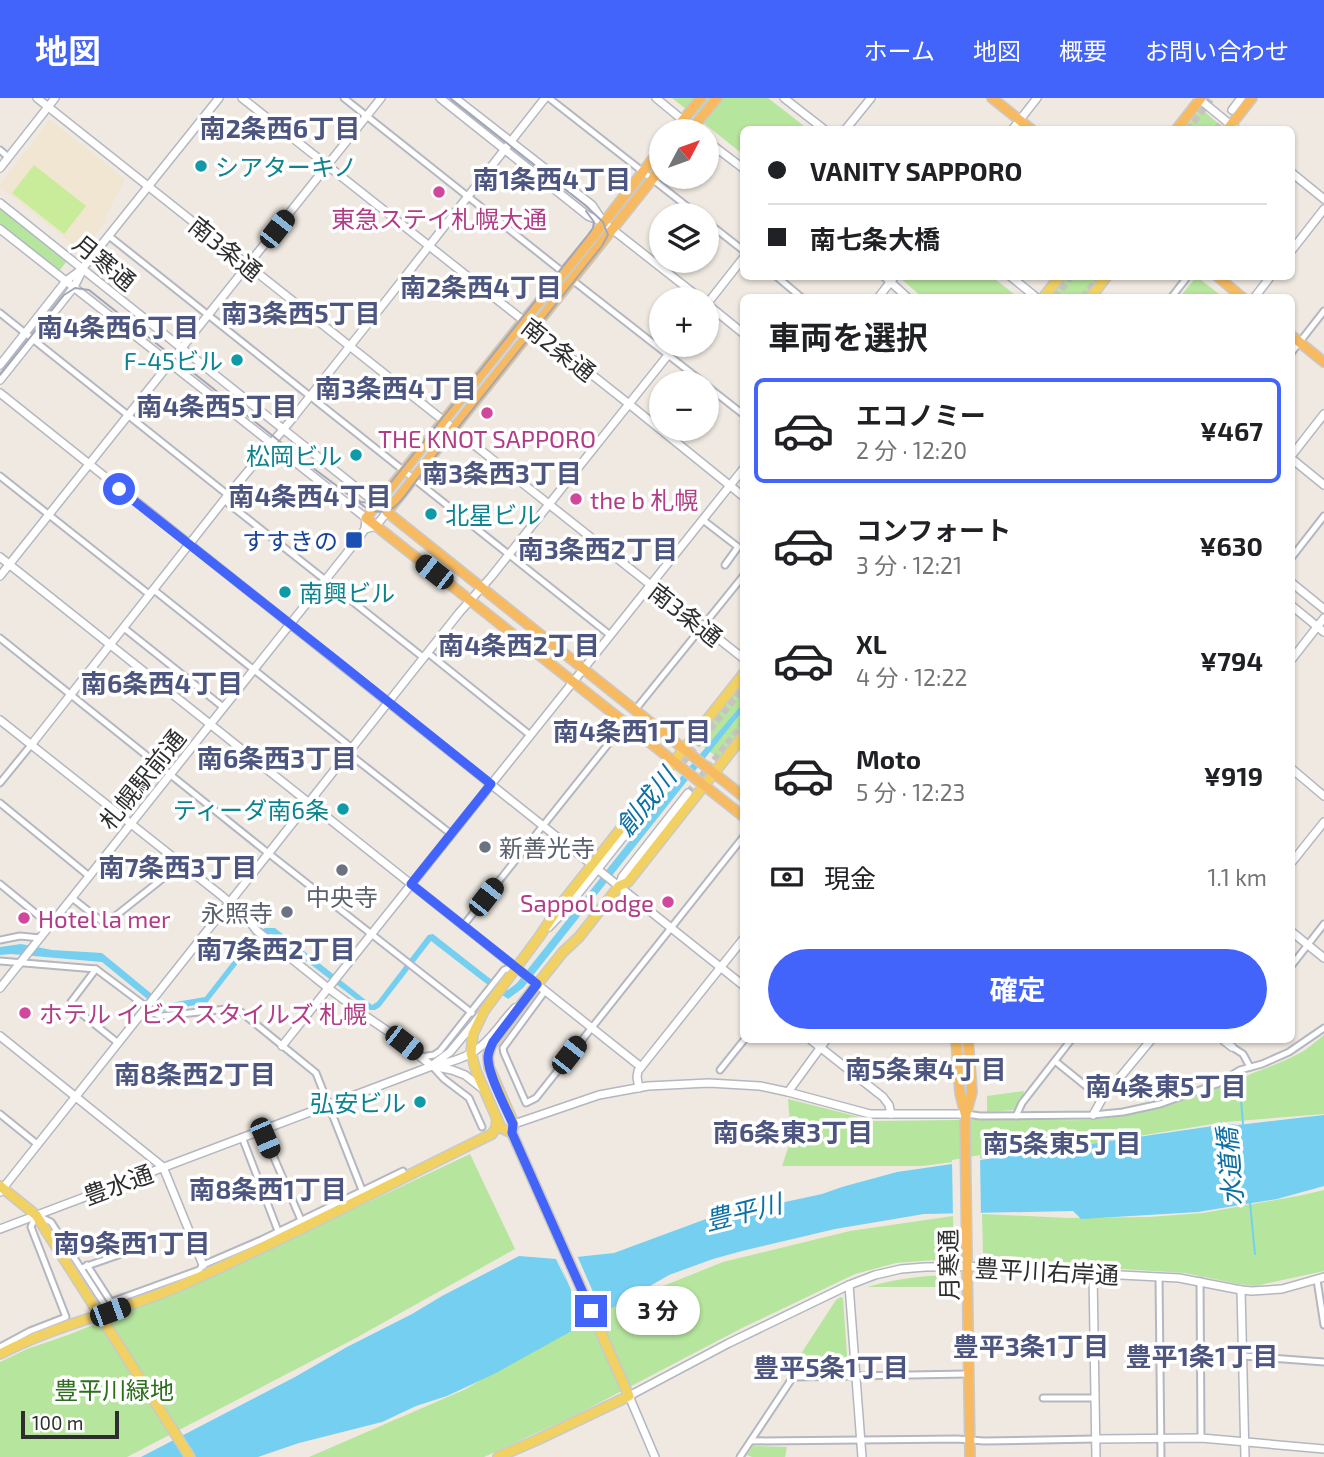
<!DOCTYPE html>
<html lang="ja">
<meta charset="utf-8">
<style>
:root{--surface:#fff;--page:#f6f6f6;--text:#202124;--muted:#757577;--line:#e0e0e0;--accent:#4264fb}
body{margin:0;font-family:"Exo 2","Noto Sans JP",sans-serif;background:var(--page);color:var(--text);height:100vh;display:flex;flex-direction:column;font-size:26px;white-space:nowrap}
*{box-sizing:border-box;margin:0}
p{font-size:23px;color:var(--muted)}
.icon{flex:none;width:38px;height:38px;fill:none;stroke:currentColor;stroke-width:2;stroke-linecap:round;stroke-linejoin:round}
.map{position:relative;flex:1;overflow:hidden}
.drawer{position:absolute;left:740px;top:196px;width:555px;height:749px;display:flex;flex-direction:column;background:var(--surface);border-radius:10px;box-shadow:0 2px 5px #0004}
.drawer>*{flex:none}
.banner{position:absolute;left:740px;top:28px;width:555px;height:154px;border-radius:10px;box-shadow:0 2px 5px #0004;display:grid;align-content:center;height:154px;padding:0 28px;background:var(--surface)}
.needle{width:46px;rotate:49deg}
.buttons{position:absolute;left:649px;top:21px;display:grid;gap:14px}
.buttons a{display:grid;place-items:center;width:70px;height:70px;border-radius:50%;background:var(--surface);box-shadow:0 2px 5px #0004;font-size:35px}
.scale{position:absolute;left:21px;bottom:18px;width:98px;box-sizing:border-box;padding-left:7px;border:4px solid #2e2e2e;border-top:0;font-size:19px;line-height:24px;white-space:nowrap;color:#2e2e2e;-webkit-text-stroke:5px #fff;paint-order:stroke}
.end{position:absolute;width:32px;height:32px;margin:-16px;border:9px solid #4264fb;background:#fff;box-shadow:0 0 0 4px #fff}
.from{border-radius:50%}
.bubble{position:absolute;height:49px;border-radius:24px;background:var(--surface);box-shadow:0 2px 5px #0004;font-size:23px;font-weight:700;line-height:49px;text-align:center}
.car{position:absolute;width:21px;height:42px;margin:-21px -10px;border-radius:9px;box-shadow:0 0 5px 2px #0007;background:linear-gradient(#222 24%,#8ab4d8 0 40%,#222 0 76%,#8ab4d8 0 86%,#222 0)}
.banner b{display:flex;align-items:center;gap:24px;height:66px;font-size:26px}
.banner b+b{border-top:2px solid var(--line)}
.banner i{width:18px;height:18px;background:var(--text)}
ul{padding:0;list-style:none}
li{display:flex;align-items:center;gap:21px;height:105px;margin:0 14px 10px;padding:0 14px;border:4px solid transparent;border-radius:10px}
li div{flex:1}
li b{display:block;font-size:26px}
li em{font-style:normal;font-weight:700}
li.selected{border-color:var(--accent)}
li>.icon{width:63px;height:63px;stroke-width:1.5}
h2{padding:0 28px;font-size:32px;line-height:84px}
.pay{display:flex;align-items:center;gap:18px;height:77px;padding:0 28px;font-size:26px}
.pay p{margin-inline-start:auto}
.cta{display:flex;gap:14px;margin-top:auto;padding:14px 28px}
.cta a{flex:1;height:80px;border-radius:42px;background:var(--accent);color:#fff;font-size:28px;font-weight:700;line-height:80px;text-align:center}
header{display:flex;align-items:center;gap:42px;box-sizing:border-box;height:98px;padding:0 35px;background:var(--accent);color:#fff}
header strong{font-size:33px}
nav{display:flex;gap:38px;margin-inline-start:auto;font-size:24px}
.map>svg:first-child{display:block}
.education{fill:#f0e6d1}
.green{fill:#b6e59e}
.pitch{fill:#c9ec9a}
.water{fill:#75cff0}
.pier{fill:#efe9e1}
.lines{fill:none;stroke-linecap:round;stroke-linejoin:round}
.stream{stroke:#75cff0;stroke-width:2}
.tertiary-tunnel{stroke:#c8c4bd;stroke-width:7;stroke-dasharray:7 3.5;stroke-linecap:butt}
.minor-casing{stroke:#b4b7c1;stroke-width:9}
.tertiary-casing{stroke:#b4b7c1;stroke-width:10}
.primary-casing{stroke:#c9c9c9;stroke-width:12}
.trunk-casing{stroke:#c9c9c9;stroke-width:12}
.minor{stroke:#fff;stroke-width:5}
.tertiary{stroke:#fff;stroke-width:7}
.primary{stroke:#f2d163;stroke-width:9}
.trunk{stroke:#f8ba60;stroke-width:9}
.tram{stroke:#a3a6b8;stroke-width:2}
.route{stroke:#4264fb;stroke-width:9}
.culture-dot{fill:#0f9aa8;stroke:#fff;stroke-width:2.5}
.hotel-dot{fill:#d1479c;stroke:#fff;stroke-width:2.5}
.transit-dot{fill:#1a4fb4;stroke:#fff;stroke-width:2.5}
.worship-dot{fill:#6b7280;stroke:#fff;stroke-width:2.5}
.labels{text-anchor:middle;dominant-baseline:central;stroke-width:7;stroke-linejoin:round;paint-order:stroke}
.culture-label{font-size:24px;fill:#0d838f;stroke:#fff;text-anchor:end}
.hotel-label{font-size:24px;fill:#b23c85;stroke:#fff;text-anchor:start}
.street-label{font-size:24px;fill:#2e2e2e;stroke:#fff}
.transit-label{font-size:24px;fill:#164399;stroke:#fff;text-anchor:end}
.worship-label{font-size:24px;fill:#5b616d;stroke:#fff;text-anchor:start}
.park-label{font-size:24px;fill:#2c6e1b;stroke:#fff}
.neighbourhood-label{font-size:26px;font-weight:bold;fill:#4d5680;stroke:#fff}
.water-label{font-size:26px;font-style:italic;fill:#0d6fa3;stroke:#fff}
</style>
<header>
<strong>地図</strong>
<nav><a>ホーム</a><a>地図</a><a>概要</a><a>お問い合わせ</a></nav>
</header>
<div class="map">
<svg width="1324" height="1359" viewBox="0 0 1324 1359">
<rect width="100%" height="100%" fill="#efe9e1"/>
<polygon class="education" points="50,22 125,81 105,119 106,123 84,152 79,151 0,89 0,87"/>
<g class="green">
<polygon points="672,0 768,0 808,31 744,32 744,57"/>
<polygon points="1204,13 1221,28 1222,31 1184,32 1198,14"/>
<polygon points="0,110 67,163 59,173 0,126"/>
<polygon points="899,179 992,179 1018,199 922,199"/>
<polygon points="1066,179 1102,179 1086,199 1049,200"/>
<polygon points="1196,179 1197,179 1223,199 1180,199"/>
<polygon points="744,583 744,629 718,660 696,643"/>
<path d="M1324,937V1016L1225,1024L1077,1048L922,1068H782L791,1041L788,1001L875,1023L1044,1021C1116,1028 1188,1005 1253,975C1268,969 1283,964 1298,956C1307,952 1316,943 1324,937Z"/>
<polygon points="1024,993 1023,999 1014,1012 987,1014 987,998"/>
<polygon points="470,1056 515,1151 354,1241 127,1359 0,1359 0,1264 27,1251 68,1237 204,1182"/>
<polygon points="1324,1092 1324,1173 1255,1188 1238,1186 1185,1175 1041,1166 983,1156 982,1116 1069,1120 1149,1119 1203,1115 1303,1097"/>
<polygon points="953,1118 954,1157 948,1157 948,1161 896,1165 855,1176 742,1230 576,1317 484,1359 309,1359 466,1291 583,1220 723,1164 850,1133"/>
<path d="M947,1177L955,1184V1189H867C896,1181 917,1178 947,1177Z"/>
<polygon points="841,1199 843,1200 848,1272 847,1274 789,1274 836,1202"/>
<polygon points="753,1348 787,1349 785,1359 752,1359 747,1357"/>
</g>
<polygon class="pitch" points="34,67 86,108 64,136 12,95"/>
<g class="water">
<polygon points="744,604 744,610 740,616 523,890 508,901 484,884 431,843 380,909 375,912 370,912 271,836 257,841 207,905 162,913 102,864 11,856 0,857 0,849 21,846 52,852 102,855 164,906 205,899 254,836 265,830 275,830 372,907 377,904 428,837 433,836 488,879 508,892 517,885 674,687"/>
<polygon points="1324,1017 1324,1088 1277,1101 1198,1114 1081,1121 1073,1113 924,1116 835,1131 742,1153 713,1161 669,1177 586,1225 494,1276 447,1298 416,1308 382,1324 299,1345 258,1359 141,1359 295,1279 347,1249 412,1216 442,1198 519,1158 556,1161 567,1184 558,1161 614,1155 706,1121 822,1096 842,1089 897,1074 1227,1026 1238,1027"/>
</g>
<g class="pier">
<polygon points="980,1057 981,1119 953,1119 952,1062"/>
<polygon points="576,1155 604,1219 587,1229 556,1157"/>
</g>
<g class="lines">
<g class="stream">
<polyline points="1239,978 1243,1026"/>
<polyline points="1250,1105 1255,1156"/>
</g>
<g class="tertiary-tunnel">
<polyline points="1187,32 1212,0"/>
<polyline points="1216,32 1232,12"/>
<polyline points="1055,200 1071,178"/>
<polyline points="1083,200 1100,178"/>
<polyline points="670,680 744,589"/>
<polyline points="688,695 744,625"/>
</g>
<g class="minor-casing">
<g id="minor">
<polyline points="344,0 564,175"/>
<polyline points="549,0 698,117"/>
<polyline points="0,52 8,59"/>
<polyline points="707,124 744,153"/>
<polyline points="109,138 610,537"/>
<polyline points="776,178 802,200"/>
<polyline points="571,181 704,285"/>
<polyline points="1171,200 1188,178"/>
<polyline points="0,215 228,397"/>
<polyline points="1292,254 1324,213"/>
<polyline points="707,288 744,317"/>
<polyline points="0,378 150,497"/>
<polyline points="224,402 424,560"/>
<polyline points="703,422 738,449 725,467"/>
<polyline points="1292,459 1324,418"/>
<polyline points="154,492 352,650"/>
<polyline points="124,530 223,609"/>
<polyline points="0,540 263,751 472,915"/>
<polyline points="428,555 530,637"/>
<polyline points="635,612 744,477"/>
<polyline points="348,655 451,736"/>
<polyline points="0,685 31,647"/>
<polyline points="0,705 89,778"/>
<polyline points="0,786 50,827"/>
<polyline points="72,800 104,825 118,816 181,766"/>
<polyline points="463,828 625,625"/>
<polyline points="0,842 20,838 40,840"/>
<polyline points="0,863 96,871 156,916 162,918 236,910 316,975 362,1092"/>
<polyline points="1292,867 1324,826"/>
<polyline points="96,871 71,904 72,908 118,945"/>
<polyline points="545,893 503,950 504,955 526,1005 536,1000 744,738"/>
<polyline points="1232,949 1243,956 1250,969"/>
<polyline points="421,959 434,957 440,953 504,872 514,869"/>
<polyline points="1055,963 1102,1001"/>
<polyline points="432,968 444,981 469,1000 482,1029"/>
<polyline points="720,972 744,942"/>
<polyline points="0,1016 37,1046"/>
<polyline points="966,1016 980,1018 1093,1017 1123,1014 1160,1006 1217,986 1240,972 1262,966 1289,954 1324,930"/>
<polyline points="1016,1018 1022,1005 1071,942"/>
<polyline points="262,1032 301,1122"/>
<polyline points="242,1039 278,1133"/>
<polyline points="87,1167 111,1204 199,1172 203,1167 261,1142 403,1073"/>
<polyline points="84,1169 130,1153"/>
<polyline points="1159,1179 1161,1359"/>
<polyline points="1317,1182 1324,1227"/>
<polyline points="1200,1183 1201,1340"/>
<polyline points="0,1249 30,1233 66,1219 31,1129 36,1117 51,1124 104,1206"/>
<polyline points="1243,1258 1324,1264"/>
<polyline points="1043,1300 1094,1300"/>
<polyline points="751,1343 957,1341 984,1343 1095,1341"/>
<polyline points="740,1359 793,1279 968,1276"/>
</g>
</g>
<g class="tertiary-casing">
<g id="tertiary">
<polyline points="37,0 744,561"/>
<polyline points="242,0 629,306 744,399"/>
<polyline points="440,0 588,118 603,124 701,201"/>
<polyline points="455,0 592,107 602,122"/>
<polyline points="656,0 696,33"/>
<polyline points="784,0 825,32"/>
<polyline points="1198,0 1237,32"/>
<polyline points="1232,12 1241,0"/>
<polyline points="845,32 871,0"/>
<polyline points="1012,32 1037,0"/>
<polyline points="707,43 744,71"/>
<polyline points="0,70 55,0"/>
<polyline points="1292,75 1324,101"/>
<polyline points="0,105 387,414 376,428 365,431"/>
<polyline points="0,131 366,420 365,431 358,441 0,890"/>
<polyline points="1292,152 1324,111"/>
<polyline points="884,178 908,200"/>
<polyline points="1010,178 1037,200"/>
<polyline points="878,200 895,178"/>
<polyline points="1254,200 1271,178"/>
<polyline points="707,206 744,159"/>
<polyline points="707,206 744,236"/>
<polyline points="0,267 66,183 82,171 219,0"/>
<polyline points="0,282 74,189 81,175"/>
<polyline points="0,295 744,888"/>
<polyline points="1292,357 1324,316"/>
<polyline points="1292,361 1324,387"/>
<polyline points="0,459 641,969"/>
<polyline points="0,478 381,0"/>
<polyline points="1292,485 1324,511"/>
<polyline points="1292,508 1324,534"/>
<polyline points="1292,561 1324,520"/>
<polyline points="0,622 222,798 247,820 256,832 328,890 367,919 389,934 432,968 452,972 465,977 484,992"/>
<polyline points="31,647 228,397 292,321 389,199 545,0"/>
<polyline points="1292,671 1324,698"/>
<polyline points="1292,764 1324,724"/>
<polyline points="619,788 622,779 688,695"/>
<polyline points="549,829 566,811 670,680"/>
<polyline points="1292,834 1324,860"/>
<polyline points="0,938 163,1069 203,1167"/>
<polyline points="811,942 883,999 889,1007 891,1016"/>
<polyline points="1223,942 1232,949"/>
<polyline points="282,948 744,370"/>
<polyline points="435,965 450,954 480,918"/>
<polyline points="639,990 637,979 638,973 744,840"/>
<polyline points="788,994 826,942"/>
<polyline points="1093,1017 1102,1001 1151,942"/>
<polyline points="514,1026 599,997 648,988 709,985 760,988 788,994 870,1016 966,1016"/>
<polyline points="0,1094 459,515 491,479 676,247"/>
<path d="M0,1131L432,968C449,965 467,960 480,949C494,938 503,922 515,910"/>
<polyline points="1093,1175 1096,1359"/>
<polyline points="849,1187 862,1359"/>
<polyline points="1241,1192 1245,1359"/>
<polyline points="1095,1341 1201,1340 1324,1351"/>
<polyline points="655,1359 629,1298 729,1245 849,1187 875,1177 901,1171 925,1169 1020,1168 1101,1176 1179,1180 1241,1192 1252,1193 1282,1191 1324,1179"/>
</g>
</g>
<g class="primary-casing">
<g id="primary">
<polyline points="1043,200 1060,178"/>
<polyline points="1090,200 1107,178"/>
<polyline points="512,1035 501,1030 476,973 471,955 473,936 484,913 539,839 561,806 744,575"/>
<polyline points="0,1088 36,1117 190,1359"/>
<path d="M0,1256C56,1227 117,1214 175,1190C282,1143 387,1087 492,1036L496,1030L497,1021"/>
<polyline points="498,1359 537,1342 629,1298 512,1035 514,1026 489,969 488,958 491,948 524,903 563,854 579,839 619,788 628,784 744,637"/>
</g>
</g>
<g class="trunk-casing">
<g id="trunk">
<polyline points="992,0 1032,32"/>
<polyline points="1176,32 1201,0"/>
<polyline points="1227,32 1252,0"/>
<polyline points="674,33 701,0"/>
<polyline points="690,33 717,0"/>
<polyline points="662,49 592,140 516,232 366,420 744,719"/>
<polyline points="662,69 387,414 744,699"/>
<polyline points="1217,178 1243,200"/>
<polyline points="1292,238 1324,264"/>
<polyline points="956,942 960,995 965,1015"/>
<polyline points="968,942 972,994 966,1016 965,1026 970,1359"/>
</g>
</g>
<use href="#minor" class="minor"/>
<use href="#tertiary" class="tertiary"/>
<use href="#primary" class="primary"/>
<use href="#trunk" class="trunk"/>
<g class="tram">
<path d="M0,277L64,197L75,190L89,192L317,373L369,412C394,420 403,400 416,383L602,148L608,137L603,124L585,107L450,0"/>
<polyline points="357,401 361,404 370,405 380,398 588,137 593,130 594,124 586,113"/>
</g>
</g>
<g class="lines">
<path class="route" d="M119,391L336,562L491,686L411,786L537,886L493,944C491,949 488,954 488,960C488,977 506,1010 513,1026L512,1035L591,1213"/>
</g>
<g class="culture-dot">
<circle cx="201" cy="68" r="7"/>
<circle cx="237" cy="262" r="7"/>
<circle cx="356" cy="357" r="7"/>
<circle cx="431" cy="416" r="7"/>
<circle cx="285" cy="494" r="7"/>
<circle cx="343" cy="711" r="7"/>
<circle cx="420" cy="1004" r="7"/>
</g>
<g class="hotel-dot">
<circle cx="439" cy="94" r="7"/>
<circle cx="487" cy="315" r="7"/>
<circle cx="576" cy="401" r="7"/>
<circle cx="668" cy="804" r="7"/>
<circle cx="24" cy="820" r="7"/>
<circle cx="25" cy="915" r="7"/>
</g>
<rect class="transit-dot" x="345" y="433" width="18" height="18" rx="3.5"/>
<g class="worship-dot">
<circle cx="485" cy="749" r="7"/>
<circle cx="342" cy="772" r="7"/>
<circle cx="287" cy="814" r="7"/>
</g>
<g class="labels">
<g class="culture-label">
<text x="215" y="68" text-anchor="start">シアターキノ</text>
<text x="223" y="262">F-45ビル</text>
<text x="342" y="357">松岡ビル</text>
<text x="445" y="416" text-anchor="start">北星ビル</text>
<text x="299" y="494" text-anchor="start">南興ビル</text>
<text x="329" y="711">ティーダ南6条</text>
<text x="406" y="1004">弘安ビル</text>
</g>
<g class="hotel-label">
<text x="439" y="120" text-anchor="middle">東急ステイ札幌大通</text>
<text x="487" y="340" text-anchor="middle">THE KNOT SAPPORO</text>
<text x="590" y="401">the b 札幌</text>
<text x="654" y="804" text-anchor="end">SappoLodge</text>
<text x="38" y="820">Hotel la mer</text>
<text x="39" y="915">ホテル イビス スタイルズ 札幌</text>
</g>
<g class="street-label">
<text transform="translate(226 150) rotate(39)">南3条通</text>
<text transform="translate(105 164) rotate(39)">月寒通</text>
<text transform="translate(559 251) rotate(38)">南2条通</text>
<text transform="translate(686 516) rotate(38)">南3条通</text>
<text transform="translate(142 681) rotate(-51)">札幌駅前通</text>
<text transform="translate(118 1086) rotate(-20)">豊水通</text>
<text transform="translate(948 1167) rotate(-91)">月寒通</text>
<text transform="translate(1047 1173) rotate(3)">豊平川右岸通</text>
</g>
<g class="transit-label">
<text x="338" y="442">すすきの</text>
</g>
<g class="worship-label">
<text x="499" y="749">新善光寺</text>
<text x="342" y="798" text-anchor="middle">中央寺</text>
<text x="273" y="814" text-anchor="end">永照寺</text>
</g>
<g class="park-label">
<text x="114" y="1291">豊平川緑地</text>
</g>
<g class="neighbourhood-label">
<text x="280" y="29">南2条西6丁目</text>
<text x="552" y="80">南1条西4丁目</text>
<text x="481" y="188">南2条西4丁目</text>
<text x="301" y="214">南3条西5丁目</text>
<text x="118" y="228">南4条西6丁目</text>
<text x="396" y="289">南3条西4丁目</text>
<text x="217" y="307">南4条西5丁目</text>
<text x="502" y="374">南3条西3丁目</text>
<text x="310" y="397">南4条西4丁目</text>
<text x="598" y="450">南3条西2丁目</text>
<text x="519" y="546">南4条西2丁目</text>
<text x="162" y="584">南6条西4丁目</text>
<text x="632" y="632">南4条西1丁目</text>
<text x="277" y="659">南6条西3丁目</text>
<text x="178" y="768">南7条西3丁目</text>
<text x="276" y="850">南7条西2丁目</text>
<text x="926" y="970">南5条東4丁目</text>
<text x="195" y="975">南8条西2丁目</text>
<text x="1166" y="987">南4条東5丁目</text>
<text x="793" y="1033">南6条東3丁目</text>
<text x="1062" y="1044">南5条東5丁目</text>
<text x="268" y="1090">南8条西1丁目</text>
<text x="132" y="1144">南9条西1丁目</text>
<text x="1031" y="1247">豊平3条1丁目</text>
<text x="1202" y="1257">豊平1条1丁目</text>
<text x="831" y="1268">豊平5条1丁目</text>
</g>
<g class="water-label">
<text transform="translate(645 703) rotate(-51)">創成川</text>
<text transform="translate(1229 1069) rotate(-95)">水道橋</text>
<text transform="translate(743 1113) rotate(-14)">豊平川</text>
</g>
</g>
</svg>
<div class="buttons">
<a><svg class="needle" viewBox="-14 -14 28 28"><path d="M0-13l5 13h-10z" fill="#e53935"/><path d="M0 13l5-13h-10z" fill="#757577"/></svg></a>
<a><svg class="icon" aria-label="layers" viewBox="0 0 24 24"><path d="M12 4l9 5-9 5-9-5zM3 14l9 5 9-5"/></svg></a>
<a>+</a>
<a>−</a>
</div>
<div class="scale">100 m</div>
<i class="end from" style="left:119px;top:391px"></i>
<i class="end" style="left:591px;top:1213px"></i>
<div class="bubble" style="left:616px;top:1188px;width:84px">3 分</div>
<i class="car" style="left:277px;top:131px;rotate:38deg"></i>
<i class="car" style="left:434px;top:474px;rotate:308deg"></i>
<i class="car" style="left:486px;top:799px;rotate:38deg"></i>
<i class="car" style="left:404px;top:945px;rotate:128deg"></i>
<i class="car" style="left:569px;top:957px;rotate:38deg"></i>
<i class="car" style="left:265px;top:1040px;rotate:157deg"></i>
<i class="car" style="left:110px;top:1214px;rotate:70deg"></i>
<div class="banner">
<b><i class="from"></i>VANITY SAPPORO</b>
<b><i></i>南七条大橋</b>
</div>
<section class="drawer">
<h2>車両を選択</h2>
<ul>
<li class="selected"><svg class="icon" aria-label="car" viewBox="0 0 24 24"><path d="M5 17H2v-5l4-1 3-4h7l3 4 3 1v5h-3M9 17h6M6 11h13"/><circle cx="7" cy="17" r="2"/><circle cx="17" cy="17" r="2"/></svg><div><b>エコノミー</b><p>2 分 · 12:20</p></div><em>¥467</em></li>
<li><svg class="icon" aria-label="car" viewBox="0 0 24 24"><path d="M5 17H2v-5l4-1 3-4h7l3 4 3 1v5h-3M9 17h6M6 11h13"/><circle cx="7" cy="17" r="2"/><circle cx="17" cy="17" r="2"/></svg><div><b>コンフォート</b><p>3 分 · 12:21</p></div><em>¥630</em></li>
<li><svg class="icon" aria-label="car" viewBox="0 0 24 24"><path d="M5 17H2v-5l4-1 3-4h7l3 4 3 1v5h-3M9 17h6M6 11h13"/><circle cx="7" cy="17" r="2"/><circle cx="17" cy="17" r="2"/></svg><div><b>XL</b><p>4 分 · 12:22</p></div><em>¥794</em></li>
<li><svg class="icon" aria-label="car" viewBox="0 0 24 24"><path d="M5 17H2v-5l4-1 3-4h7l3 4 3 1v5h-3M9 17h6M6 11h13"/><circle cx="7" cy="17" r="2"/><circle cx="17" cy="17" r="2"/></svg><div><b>Moto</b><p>5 分 · 12:23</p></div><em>¥919</em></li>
</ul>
<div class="pay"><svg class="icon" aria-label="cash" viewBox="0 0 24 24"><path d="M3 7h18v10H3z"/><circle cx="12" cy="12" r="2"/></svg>現金<p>1.1 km</p></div>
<div class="cta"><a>確定</a></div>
</section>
</div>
